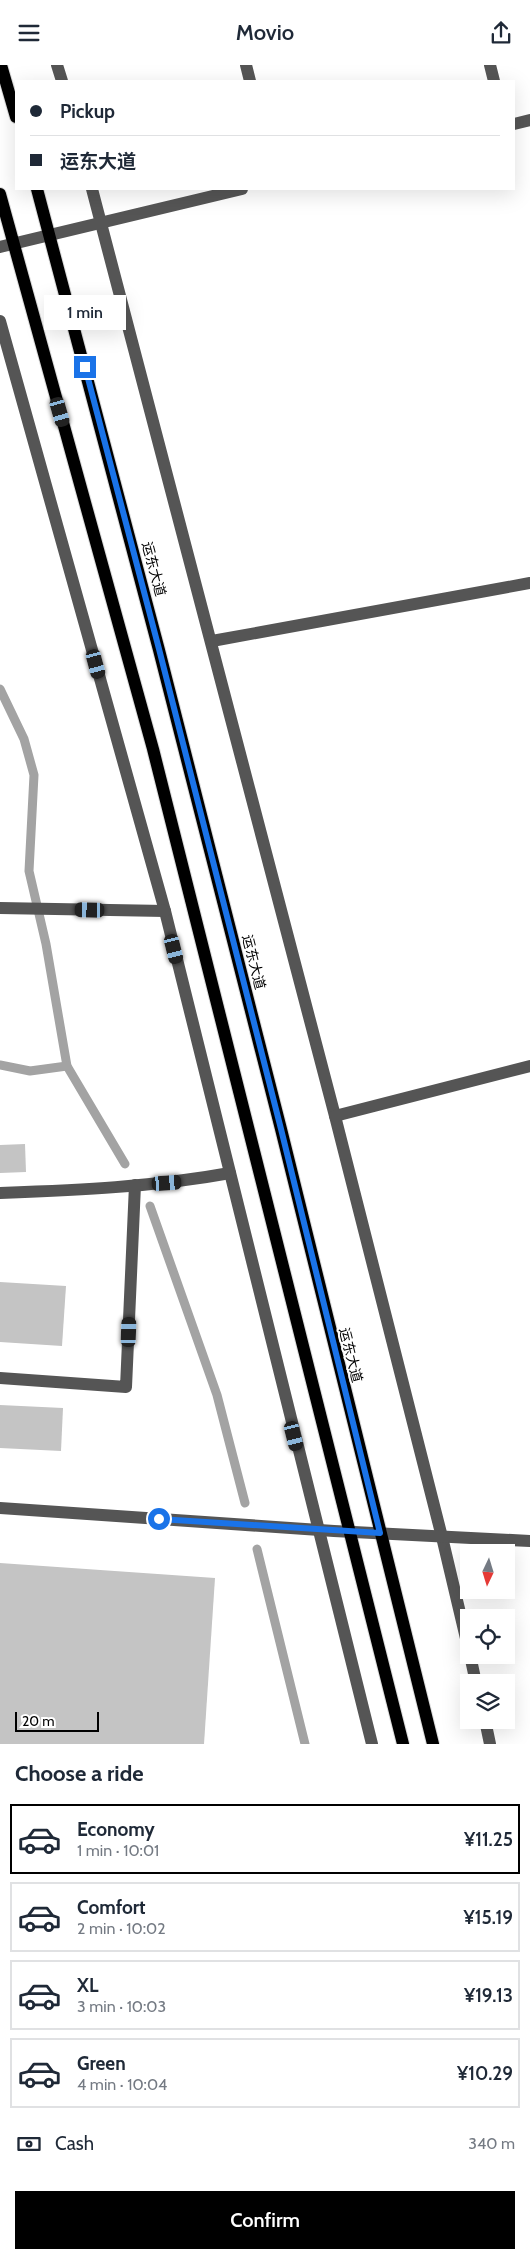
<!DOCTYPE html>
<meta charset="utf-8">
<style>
:root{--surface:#fff;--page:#f2f2f3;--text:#1f2937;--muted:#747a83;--line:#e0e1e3;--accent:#000}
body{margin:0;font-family:Cabin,"Noto Sans SC",sans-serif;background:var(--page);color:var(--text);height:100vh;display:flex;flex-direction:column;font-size:19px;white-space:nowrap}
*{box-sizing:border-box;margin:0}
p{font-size:16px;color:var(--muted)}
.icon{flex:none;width:28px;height:28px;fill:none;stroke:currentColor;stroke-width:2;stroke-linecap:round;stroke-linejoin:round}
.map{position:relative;height:1679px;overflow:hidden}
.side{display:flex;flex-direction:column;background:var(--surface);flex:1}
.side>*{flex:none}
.hud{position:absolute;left:15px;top:15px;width:500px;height:110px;border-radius:0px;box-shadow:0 5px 20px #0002;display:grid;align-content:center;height:110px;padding:0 15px;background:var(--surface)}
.needle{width:32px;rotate:184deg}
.buttons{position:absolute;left:460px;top:1479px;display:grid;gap:10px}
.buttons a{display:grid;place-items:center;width:55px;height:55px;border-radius:0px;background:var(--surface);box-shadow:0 5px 20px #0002;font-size:25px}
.scale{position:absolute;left:15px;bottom:12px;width:84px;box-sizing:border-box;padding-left:5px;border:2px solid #000;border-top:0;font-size:14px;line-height:18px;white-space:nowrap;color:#000;-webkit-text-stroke:4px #fff;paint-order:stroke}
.end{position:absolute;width:22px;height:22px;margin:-11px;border:6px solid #1a73e8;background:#fff;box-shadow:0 0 0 2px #fff}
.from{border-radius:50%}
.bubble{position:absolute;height:35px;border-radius:0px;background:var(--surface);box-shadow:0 5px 20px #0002;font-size:16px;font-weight:600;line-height:35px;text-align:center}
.car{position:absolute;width:15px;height:30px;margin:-15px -8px;border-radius:6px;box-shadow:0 0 4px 1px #0007;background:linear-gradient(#222 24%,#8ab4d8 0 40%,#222 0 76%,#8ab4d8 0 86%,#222 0)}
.hud b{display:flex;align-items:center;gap:18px;height:48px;font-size:19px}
.hud b+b{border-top:1px solid var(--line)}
.hud i{width:12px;height:12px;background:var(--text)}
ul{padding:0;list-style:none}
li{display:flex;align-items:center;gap:15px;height:70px;margin:0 10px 8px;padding:0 5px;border:2px solid var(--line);border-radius:0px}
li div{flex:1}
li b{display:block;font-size:19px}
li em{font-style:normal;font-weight:600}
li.active{border-color:var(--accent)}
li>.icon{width:45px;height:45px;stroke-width:1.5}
h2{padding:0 15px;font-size:22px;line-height:60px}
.pay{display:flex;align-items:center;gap:12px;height:55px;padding:0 15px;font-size:19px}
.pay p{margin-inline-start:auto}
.cta{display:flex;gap:10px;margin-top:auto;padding:10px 15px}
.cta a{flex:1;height:58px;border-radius:0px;background:var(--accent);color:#fff;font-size:20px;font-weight:600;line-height:58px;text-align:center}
header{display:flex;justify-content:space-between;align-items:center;height:65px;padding:0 15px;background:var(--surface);font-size:22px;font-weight:600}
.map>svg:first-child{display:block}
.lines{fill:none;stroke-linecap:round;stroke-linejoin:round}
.stream{stroke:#a3a3a3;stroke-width:9}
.building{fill:#c4c4c4}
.major-casing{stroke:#dbdbdb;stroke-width:14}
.minor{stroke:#555;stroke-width:12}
.major{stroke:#000;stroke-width:12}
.route{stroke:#1a73e8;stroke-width:6}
.labels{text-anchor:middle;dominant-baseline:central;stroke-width:4;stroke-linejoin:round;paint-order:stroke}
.street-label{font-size:14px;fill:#000;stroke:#fff}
</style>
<header><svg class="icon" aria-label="menu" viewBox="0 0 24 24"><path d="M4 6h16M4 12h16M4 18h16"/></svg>Movio<svg class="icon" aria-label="share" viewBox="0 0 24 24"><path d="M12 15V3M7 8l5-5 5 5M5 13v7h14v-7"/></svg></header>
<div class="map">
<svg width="530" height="1679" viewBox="0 0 530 1679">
<rect width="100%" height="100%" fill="#fff"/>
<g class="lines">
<g class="stream">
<polyline points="0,624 24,674 34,710 29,806 46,879 67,1001 125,1099"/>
<polyline points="0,1000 30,1006 67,1001"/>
<polyline points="150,1141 217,1330 245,1438"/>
<polyline points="257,1484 305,1679"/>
</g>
</g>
<g class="building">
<polygon points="25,1079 26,1107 0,1108 0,1080"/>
<polygon points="0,1217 66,1221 62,1281 0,1277"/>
<polygon points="0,1340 63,1343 61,1386 0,1383"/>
<polygon points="0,1498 215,1513 204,1679 0,1679"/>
</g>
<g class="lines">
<g class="major-casing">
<g id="major">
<polyline points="1,0 16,52"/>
<polyline points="37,124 159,585 281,1064 433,1679"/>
<polyline points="0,129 153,684 403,1679"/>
</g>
</g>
<g class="minor">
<polyline points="57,0 62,16"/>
<polyline points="246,0 250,16"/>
<polyline points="490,0 494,16"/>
<polyline points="514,59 530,55"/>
<polyline points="92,124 335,1051 442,1472 469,1586"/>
<polyline points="0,182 242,124"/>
<polyline points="0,256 165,846 372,1679"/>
<polyline points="212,576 530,518"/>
<polyline points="0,843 165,846"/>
<polyline points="335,1051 530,1001"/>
<path d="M0,1128C77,1125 154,1122 230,1108"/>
<polyline points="0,1313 126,1322 135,1120"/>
<polyline points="0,1443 334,1466 530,1476"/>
<polyline points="470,1590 476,1618"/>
<polyline points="485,1655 490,1679"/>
</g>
<use href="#major" class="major"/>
</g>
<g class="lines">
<polyline class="route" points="85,302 159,584 281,1064 380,1468 159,1454"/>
</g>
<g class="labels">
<g class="street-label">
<text transform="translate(154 504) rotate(75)">运东大道</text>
<text transform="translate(254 897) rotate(76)">运东大道</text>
<text transform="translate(351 1290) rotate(76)">运东大道</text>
</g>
</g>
</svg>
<div class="buttons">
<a><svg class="needle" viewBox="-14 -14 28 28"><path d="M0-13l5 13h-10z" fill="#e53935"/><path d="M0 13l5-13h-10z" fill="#747a83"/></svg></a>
<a><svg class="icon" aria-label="locate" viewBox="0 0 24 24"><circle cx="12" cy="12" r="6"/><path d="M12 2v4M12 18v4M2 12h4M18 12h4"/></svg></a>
<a><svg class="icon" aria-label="layers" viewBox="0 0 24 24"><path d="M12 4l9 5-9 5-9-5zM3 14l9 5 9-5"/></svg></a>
</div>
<div class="scale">20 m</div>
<i class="end from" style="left:159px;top:1454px"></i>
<i class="end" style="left:85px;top:302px"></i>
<div class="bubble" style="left:44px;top:230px;width:82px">1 min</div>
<i class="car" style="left:60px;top:347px;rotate:164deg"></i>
<i class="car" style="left:96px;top:599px;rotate:165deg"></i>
<i class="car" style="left:90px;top:845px;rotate:271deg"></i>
<i class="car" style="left:174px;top:884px;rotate:166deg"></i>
<i class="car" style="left:167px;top:1118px;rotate:86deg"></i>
<i class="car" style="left:129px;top:1267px;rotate:2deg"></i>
<i class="car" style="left:294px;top:1371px;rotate:166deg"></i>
<div class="hud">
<b><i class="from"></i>Pickup</b>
<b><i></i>运东大道</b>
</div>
</div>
<section class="side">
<h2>Choose a ride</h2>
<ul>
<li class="active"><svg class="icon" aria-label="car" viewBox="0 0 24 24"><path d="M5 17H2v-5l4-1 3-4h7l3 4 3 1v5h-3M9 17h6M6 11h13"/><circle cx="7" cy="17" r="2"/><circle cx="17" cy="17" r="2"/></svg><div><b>Economy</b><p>1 min · 10:01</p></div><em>¥11.25</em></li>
<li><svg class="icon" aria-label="car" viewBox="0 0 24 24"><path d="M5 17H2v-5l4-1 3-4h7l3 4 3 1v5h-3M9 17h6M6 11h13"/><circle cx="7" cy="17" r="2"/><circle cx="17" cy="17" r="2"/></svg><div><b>Comfort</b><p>2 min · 10:02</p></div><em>¥15.19</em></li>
<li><svg class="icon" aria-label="car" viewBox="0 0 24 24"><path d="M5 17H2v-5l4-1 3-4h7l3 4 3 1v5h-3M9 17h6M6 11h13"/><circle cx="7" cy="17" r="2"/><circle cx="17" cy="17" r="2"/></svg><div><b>XL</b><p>3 min · 10:03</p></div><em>¥19.13</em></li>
<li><svg class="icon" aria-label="car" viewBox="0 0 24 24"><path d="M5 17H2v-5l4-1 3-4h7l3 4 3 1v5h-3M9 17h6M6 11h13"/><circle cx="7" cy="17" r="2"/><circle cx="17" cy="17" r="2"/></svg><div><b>Green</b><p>4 min · 10:04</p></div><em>¥10.29</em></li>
</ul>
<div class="pay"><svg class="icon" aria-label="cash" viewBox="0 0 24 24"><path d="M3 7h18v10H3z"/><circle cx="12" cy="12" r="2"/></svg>Cash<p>340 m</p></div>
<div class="cta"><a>Confirm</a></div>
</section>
